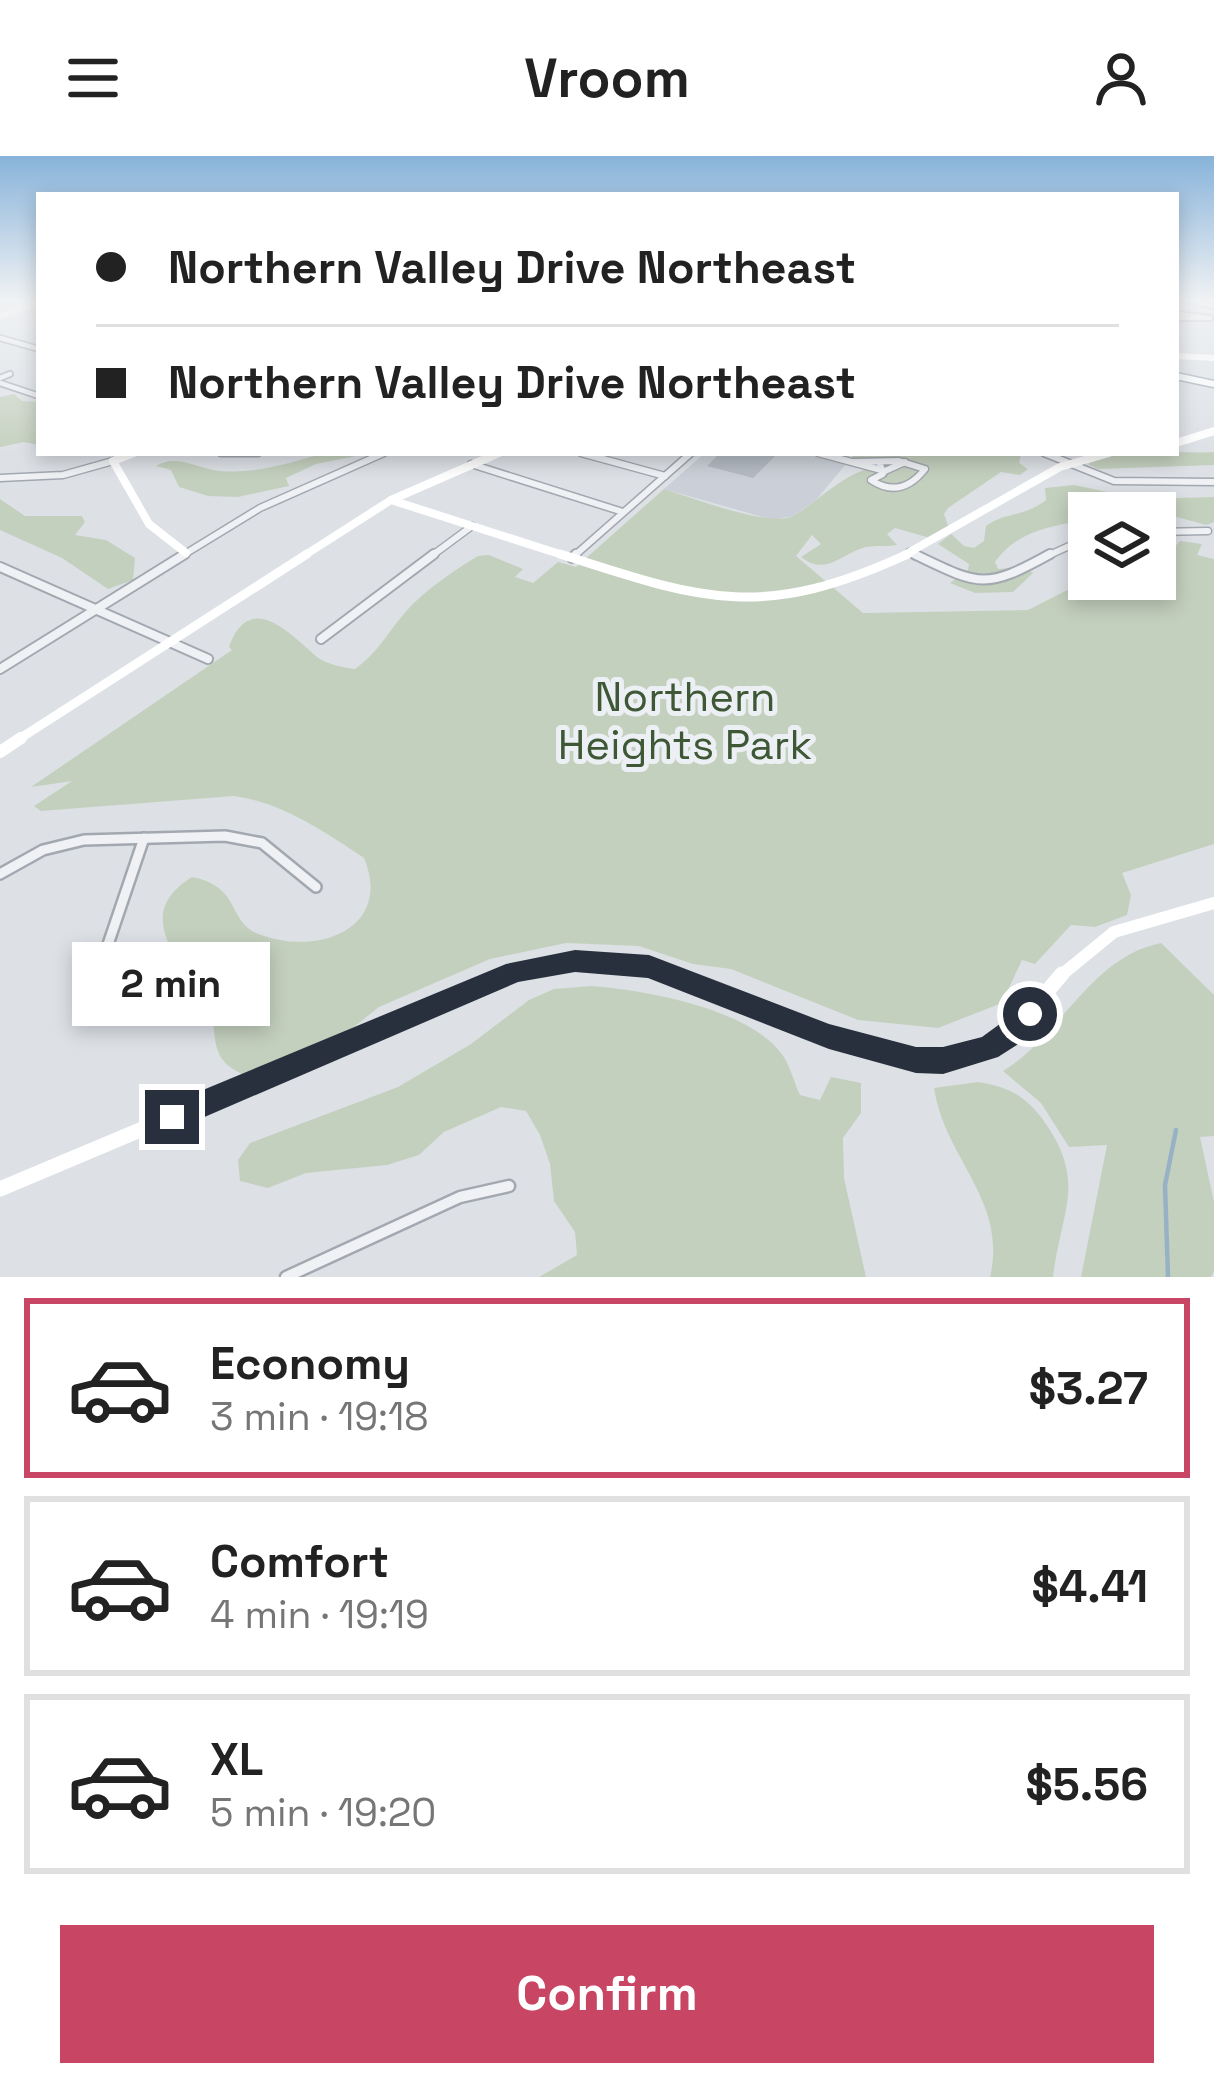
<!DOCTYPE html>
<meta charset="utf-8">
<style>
:root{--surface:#fff;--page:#f6f6f6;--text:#222;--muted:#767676;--line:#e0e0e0;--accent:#c84564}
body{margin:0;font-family:"Space Grotesk",sans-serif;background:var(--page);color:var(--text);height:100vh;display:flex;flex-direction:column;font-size:45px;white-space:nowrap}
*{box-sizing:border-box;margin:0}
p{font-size:39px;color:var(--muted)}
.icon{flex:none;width:66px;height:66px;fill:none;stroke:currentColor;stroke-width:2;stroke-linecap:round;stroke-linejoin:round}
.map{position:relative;height:1121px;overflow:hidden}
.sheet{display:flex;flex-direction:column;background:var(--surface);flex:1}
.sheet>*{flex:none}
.top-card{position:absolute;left:36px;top:36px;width:1143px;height:264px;border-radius:0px;box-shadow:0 6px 18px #0003;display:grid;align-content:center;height:264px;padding:0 60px;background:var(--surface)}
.fabs{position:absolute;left:1068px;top:336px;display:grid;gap:24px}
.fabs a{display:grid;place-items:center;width:108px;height:108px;border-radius:0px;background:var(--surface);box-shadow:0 6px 18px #0003;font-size:60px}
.end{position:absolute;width:54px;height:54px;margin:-27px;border:15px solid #27303c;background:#fff;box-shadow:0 0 0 6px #fff}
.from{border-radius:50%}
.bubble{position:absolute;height:84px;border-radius:0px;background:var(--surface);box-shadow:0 6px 18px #0003;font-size:39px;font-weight:800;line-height:84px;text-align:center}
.top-card b{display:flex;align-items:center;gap:42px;height:114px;font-size:45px}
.top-card b+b{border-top:3px solid var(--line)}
.top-card i{width:30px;height:30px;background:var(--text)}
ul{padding:21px 0 0;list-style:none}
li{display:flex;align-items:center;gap:36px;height:180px;margin:0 24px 18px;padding:0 36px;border:6px solid var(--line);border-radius:0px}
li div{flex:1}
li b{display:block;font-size:45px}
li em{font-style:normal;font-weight:800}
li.on{border-color:var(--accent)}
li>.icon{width:108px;height:108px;stroke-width:1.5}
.cta{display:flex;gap:24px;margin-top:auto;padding:24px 60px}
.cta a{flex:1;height:138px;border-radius:0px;background:var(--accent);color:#fff;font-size:48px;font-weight:800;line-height:138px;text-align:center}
header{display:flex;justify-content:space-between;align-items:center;height:156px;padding:0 60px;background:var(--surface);font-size:54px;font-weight:800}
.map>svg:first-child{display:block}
.built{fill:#cbd0d8}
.green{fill:#c4d0be}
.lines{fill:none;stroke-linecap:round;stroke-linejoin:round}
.stream{stroke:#98b2c5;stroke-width:4.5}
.building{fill:#b4bbc3}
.street-far4-casing{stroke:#a3a8b0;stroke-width:8}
.street-far3-casing{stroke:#a3a8b0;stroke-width:9}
.street-far2-casing{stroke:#a3a8b0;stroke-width:12}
.street-far1-casing{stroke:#a3a8b0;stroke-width:14}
.street-casing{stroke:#a3a8b0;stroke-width:15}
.primary-casing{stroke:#9ca6b1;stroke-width:9}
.street-far4{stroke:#eff1f5;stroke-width:4.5}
.street-far3{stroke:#eff1f5;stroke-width:6}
.street-far2{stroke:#eff1f5;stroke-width:8}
.street-far1{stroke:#eff1f5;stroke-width:9}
.street{stroke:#eff1f5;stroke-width:10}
.secondary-far4{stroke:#fff;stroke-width:6}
.secondary-far3{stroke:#fff;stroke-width:8}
.secondary-far2{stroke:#fff;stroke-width:9}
.secondary-far1{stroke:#fff;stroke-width:12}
.secondary{stroke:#fff;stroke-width:15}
.primary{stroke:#fff;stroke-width:6}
.route{fill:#27303c}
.labels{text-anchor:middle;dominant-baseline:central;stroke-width:10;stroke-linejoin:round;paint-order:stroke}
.park-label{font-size:42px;fill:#3e5735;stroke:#ecf0f4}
</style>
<header><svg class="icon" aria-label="menu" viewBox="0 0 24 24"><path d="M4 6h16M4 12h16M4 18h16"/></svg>Vroom<svg class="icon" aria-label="person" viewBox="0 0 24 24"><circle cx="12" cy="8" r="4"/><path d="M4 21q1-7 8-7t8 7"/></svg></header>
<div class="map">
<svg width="1214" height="1121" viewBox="0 0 1214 1121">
<rect width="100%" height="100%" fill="#dde1e6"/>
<polygon class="built" points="705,297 800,297 846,308 816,344 793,360 773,364 664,333"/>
<g class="green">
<polygon points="14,238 22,245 39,246 39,289 24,286 0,291 0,241"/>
<path d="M1214,296V309L1098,313L1088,308C1125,288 1173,299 1214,296Z"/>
<path d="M324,297H371L316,308L286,322L289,330L238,341L208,340L179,331L171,314L156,310C176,297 198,313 220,315C255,318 291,307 324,297Z"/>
<path d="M852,297H1016L1021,298L1019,307L1028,313L1020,319L1001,316L948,352L944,358L949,372L930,382L895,372L887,378L897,389C887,391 877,389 866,391C842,397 826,421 801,401L821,388L812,379L796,400L863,457L1028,454L1089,423H1155V395L1170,396L1180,385L1202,388L1197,399L1214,403V688L1122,717L1131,739L1127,759L1095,771L1071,769L1035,808L1022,804L1002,847L938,872L858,864L731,813L693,808L639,790L566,787L490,803L379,851L350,874L299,898L242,918C204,900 222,877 206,848C184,807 129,760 192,721C243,731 226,767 261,779C319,800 393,772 364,702C323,675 283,647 234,640L41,655L34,650L72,625L31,631L232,494L229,491C250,432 292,480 317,501C326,508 344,512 355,513C381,495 392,468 414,447C434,428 455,414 478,400L489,399L523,413L515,421L533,427L558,406L576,411L664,333C690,341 771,372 793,360C817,346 838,323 864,314L853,307Z"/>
<path d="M1074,329L1141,343L1214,341V366L1206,369L1155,355L1089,357V363C1054,370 1017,374 995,406L998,413L1023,411L1033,417L1013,436L975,437L950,427L968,414L969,408L938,388L951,378L964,390L974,392L984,385L986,370C1006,356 1024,361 1046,344L1045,332Z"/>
<polygon points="0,343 25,360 82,360 85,366 75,379 106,384 135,402 133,424 108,433 62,402 0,374"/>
<path d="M1161,787L1214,839V980L1200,981L1214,1046V1115L1211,1121H1081L1107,989L1069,991L1041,947L1003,915C1062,879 1090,801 1161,787Z"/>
<path d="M591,830C644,834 747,852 781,897C790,908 794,927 800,939L820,944L831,921L861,927V957L843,982L844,1022L866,1121H539L577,1099L575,1076L554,1045L550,1008L540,979L526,955L501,951L444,976L419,999L387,1009L306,1017L268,1032L240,1025L238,1004L250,987L398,931L471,888L529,844L554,833Z"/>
<path d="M978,926C1007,931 1022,937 1041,961C1088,1025 1062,1050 1053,1121H990C1008,1044 945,1004 934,932Z"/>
</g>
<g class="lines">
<polyline class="stream" points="1168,1121 1165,1029 1176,974"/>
</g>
<polygon class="building" points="720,297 768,297 776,299 753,322 707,310"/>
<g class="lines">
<g class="street-far4-casing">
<g id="street-far4">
<polyline points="1181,143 1214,150"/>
<polyline points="1176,158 1210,162 1176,162"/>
<polyline points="0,182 39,193"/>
<polyline points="0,222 10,218"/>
<polyline points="0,227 39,240"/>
</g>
</g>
<g class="street-far3-casing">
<g id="street-far3">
<polyline points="221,297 258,297"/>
<polyline points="581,297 665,320"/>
<polyline points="818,297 885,315 905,306"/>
<polyline points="1044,297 1114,325 1214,326"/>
<path d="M854,306L899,305L925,313C910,332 892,338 871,324L883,318L880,308"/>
<polyline points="471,308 623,356"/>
<polyline points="0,322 63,319 113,305"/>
<polyline points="1155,376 1208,375"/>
<polyline points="909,396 920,401"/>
<polyline points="180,401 260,352 384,297"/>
<polyline points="430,401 472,370"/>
<polyline points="573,401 691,297"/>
<polyline points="1045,401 1089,381"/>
</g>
</g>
<g class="street-far2-casing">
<g id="street-far2">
<path d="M914,398C980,430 985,434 1050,398"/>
<polyline points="572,402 576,398"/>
<polyline points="0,411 208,503"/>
<polyline points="321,483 434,398"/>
<polyline points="0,513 185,398"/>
</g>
</g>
<g class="street-far1-casing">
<g id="street-far1">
<polyline points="0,718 43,694 84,684 225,680 262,687 316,731"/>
<polyline points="98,818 144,682"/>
</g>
</g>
<g class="street-casing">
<polyline id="street" points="286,1121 460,1041 509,1030"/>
</g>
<g class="primary-casing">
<polyline id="primary" points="1176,220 1214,228"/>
</g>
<use href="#street-far4" class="street-far4"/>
<use href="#street-far3" class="street-far3"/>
<use href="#street-far2" class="street-far2"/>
<use href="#street-far1" class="street-far1"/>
<use href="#street" class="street"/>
<g class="secondary-far4">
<polyline points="8,143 30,149"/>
<polyline points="0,160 39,147"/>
<polyline points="1176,200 1214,202"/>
</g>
<g class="secondary-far3">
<polyline points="1176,287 1214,275"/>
<polyline points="134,297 113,305 149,368 186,397"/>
<polyline points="391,344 569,401"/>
<polyline points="302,401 391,344 499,297"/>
<polyline points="901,401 1060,311 1109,297"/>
</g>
<g class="secondary-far2">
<path d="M560,398C705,445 762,465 908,398"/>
<polyline points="16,585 307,398"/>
</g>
<g class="secondary-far1">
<polyline points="0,596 21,582"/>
<path d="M503,821C556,799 624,805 678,821"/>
<polyline points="1059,821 1114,776 1214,747"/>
</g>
<g class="secondary">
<path d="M668,818C758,846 900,940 990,889C1019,873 1040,843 1062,818"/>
<polyline points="0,1033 510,818"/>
</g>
<use href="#primary" class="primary"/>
</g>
<linearGradient id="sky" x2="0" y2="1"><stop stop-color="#88b3da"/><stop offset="0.48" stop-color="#f0f2f4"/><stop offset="1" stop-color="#f0f2f4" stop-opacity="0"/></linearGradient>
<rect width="1214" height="300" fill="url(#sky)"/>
<polygon class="route" points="575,794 649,799 829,868 916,891 943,891 982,881 1030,846 1039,849 1043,858 1020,887 998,901 943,918 916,917 829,893 648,822 575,816 518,826 172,975 162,971 157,961 162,951 506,808"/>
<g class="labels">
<g class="park-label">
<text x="685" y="540">Northern<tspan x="685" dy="48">Heights Park</tspan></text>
</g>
</g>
</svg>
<div class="fabs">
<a><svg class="icon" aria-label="layers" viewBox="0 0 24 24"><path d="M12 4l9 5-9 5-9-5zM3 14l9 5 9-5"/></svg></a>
</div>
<i class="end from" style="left:1030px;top:858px"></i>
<i class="end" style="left:172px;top:961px"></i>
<div class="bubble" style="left:72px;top:786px;width:198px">2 min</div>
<div class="top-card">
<b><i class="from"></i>Northern Valley Drive Northeast</b>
<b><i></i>Northern Valley Drive Northeast</b>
</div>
</div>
<section class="sheet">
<ul>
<li class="on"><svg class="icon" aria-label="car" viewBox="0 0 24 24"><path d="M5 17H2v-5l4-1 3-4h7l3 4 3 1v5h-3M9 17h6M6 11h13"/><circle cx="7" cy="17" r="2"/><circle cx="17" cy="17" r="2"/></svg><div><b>Economy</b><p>3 min · 19:18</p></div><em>$3.27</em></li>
<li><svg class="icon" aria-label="car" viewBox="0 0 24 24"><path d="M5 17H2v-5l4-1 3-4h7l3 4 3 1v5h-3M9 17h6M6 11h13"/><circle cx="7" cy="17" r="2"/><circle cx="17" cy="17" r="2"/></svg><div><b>Comfort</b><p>4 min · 19:19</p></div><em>$4.41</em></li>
<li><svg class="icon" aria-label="car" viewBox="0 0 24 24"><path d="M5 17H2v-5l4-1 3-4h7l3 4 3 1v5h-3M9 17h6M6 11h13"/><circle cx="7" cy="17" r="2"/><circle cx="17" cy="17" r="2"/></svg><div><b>XL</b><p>5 min · 19:20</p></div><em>$5.56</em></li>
</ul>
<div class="cta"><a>Confirm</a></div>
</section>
